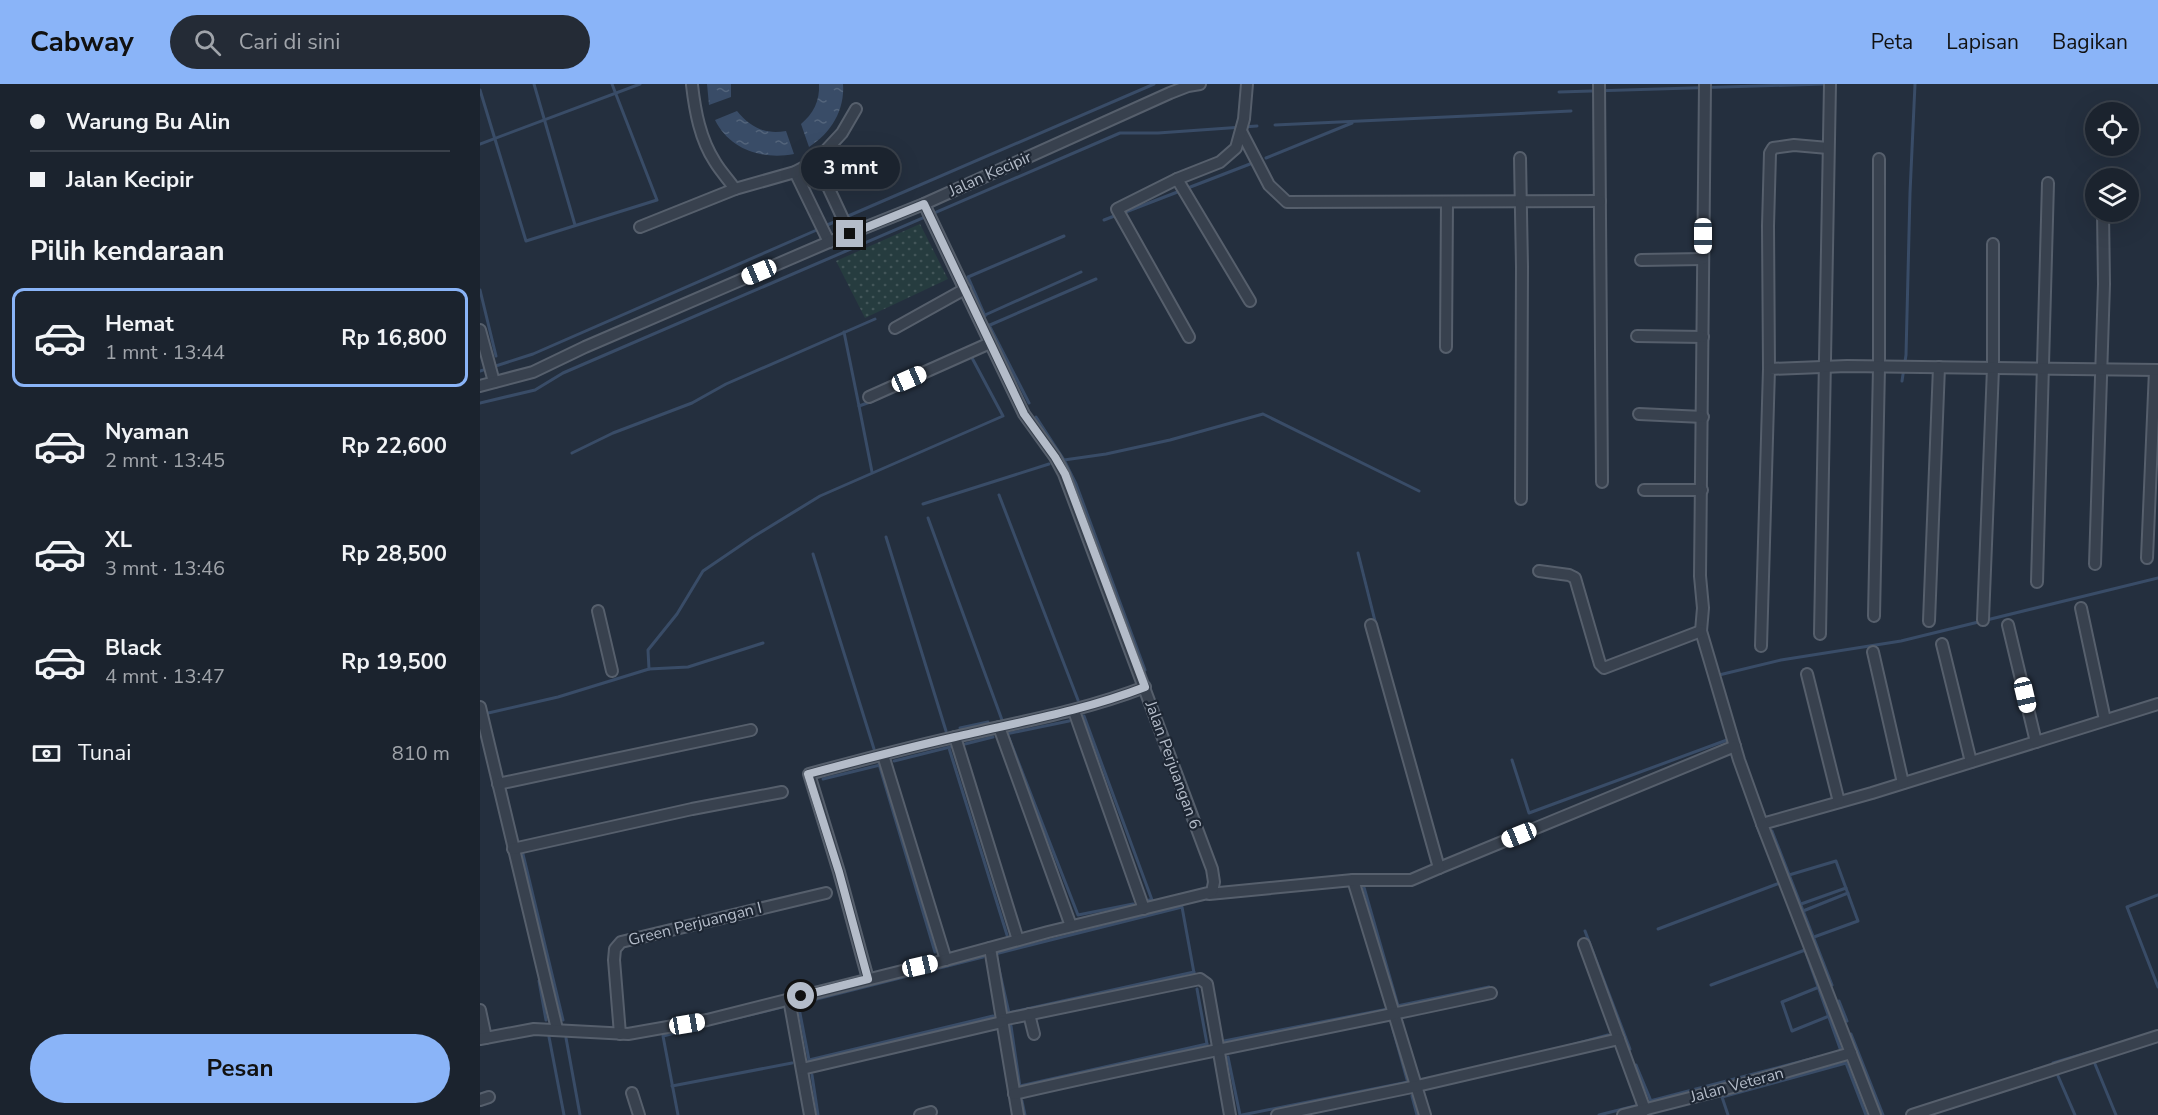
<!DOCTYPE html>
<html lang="id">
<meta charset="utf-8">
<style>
:root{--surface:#1b232e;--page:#242b36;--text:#f1f3f6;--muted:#a0a4aa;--line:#39404a;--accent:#8ab4f8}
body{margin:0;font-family:"Nunito Sans",sans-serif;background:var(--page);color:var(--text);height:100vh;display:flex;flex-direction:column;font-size:22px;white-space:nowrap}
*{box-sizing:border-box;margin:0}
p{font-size:20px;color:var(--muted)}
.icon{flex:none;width:33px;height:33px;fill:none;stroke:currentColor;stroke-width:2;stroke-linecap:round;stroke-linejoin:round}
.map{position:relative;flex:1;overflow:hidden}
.drawer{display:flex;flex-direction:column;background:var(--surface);width:480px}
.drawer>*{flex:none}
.hud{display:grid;align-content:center;height:132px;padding:0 30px;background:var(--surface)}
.tools{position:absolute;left:1605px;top:18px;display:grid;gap:12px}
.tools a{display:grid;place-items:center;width:54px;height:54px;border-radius:50%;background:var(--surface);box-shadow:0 6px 24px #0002,0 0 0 2px var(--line);font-size:30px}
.end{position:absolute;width:27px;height:27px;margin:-14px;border:8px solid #b4bcc9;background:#111;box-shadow:0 0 0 3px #111}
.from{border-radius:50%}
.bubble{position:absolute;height:42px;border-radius:21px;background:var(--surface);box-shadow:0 6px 24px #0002,0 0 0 2px var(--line);font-size:20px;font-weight:700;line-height:42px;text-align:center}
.car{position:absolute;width:18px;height:36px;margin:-18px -9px;border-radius:8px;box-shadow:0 0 4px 2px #0007;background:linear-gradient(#fff 24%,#345 0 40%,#fff 0 76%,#345 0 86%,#fff 0)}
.hud b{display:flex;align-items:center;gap:21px;height:57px;font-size:22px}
.hud b+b{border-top:2px solid var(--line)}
.hud i{width:15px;height:15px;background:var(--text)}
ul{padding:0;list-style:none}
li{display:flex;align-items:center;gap:18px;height:99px;margin:0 12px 9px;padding:0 18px;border:3px solid transparent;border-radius:12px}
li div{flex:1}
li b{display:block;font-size:22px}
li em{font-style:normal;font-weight:700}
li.on{border-color:var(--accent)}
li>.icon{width:54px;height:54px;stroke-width:1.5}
h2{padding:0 30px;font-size:27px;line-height:72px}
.pay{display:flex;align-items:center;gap:15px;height:66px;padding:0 30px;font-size:22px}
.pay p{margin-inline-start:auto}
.cta{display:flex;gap:12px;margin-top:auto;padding:12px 30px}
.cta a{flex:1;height:69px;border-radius:36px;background:var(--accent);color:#111;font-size:24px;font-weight:700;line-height:69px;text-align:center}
header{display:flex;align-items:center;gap:36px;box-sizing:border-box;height:84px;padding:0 30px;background:var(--accent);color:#111}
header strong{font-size:28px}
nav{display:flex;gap:33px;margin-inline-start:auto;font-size:21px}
.search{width:420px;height:54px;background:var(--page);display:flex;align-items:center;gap:15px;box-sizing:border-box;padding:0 21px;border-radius:33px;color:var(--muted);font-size:22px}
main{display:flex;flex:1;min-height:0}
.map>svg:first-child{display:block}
.grass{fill:url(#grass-dots)}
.water{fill:url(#water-ripples)}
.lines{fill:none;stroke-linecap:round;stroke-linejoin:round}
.stream{stroke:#394c67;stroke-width:3}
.minor-casing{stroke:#565f6c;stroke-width:14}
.minor{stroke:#38414e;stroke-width:10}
.route{stroke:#b4bcc9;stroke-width:8}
.labels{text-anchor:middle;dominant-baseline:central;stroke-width:4.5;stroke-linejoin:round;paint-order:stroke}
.street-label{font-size:16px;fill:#b4bcc9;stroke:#1d2633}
</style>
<header>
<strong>Cabway</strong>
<div class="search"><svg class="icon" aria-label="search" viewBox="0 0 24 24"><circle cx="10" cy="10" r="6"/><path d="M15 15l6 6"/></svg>Cari di sini</div>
<nav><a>Peta</a><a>Lapisan</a><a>Bagikan</a></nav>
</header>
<main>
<section class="drawer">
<div class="hud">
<b><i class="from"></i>Warung Bu Alin</b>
<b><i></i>Jalan Kecipir</b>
</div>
<h2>Pilih kendaraan</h2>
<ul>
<li class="on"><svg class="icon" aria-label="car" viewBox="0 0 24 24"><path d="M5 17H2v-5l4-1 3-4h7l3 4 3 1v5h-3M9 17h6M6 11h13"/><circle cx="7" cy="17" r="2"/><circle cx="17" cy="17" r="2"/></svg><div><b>Hemat</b><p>1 mnt · 13:44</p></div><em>Rp 16,800</em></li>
<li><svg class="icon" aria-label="car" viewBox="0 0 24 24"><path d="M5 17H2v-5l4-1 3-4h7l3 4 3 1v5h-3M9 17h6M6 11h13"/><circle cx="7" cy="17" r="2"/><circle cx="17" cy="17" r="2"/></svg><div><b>Nyaman</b><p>2 mnt · 13:45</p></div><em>Rp 22,600</em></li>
<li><svg class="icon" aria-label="car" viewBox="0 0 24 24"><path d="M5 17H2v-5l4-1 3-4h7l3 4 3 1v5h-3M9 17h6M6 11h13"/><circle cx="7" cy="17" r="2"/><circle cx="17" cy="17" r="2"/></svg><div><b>XL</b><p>3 mnt · 13:46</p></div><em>Rp 28,500</em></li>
<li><svg class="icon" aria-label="car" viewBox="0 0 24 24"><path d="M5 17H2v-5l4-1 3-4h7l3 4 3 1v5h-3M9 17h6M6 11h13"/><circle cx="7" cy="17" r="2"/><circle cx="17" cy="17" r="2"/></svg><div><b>Black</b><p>4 mnt · 13:47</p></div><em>Rp 19,500</em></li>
</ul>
<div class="pay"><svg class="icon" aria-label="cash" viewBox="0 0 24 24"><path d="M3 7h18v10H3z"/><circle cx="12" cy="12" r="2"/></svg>Tunai<p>810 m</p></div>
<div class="cta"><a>Pesan</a></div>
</section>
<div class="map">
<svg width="1678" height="1031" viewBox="0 0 1678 1031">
<defs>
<pattern id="grass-dots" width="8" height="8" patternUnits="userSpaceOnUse" patternTransform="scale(1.5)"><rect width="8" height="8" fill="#263c3f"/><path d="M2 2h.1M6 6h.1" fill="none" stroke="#435659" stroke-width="1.8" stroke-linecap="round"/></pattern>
<pattern id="water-ripples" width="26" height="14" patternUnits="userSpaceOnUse" patternTransform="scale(1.5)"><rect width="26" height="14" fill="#394c67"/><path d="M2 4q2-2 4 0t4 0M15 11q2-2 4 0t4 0" fill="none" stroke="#53647b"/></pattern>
</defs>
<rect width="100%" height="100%" fill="#242f3e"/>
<polygon class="grass" points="440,140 468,195 385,234 356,177"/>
<g class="water">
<polygon points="227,0 251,0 251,13 229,21"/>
<path d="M339,0H363C365,26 351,49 329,63L321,40C333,30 340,17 339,0Z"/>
<path d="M257,27C270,43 285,51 306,47L314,70C283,76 250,66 235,36Z"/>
</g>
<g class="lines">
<g class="stream">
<polyline points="54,0 95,141"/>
<polyline points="0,6 46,157 177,116 132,0"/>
<polyline points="1079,8 1344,0"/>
<polyline points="795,41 1091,27"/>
<polyline points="0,60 160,0"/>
<polyline points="786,74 872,39"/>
<polyline points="643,129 770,80"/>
<polyline points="624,136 637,131"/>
<polyline points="345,142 674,0"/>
<polyline points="0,206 16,272"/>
<polyline points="505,231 601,188"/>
<polyline points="505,232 488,193 584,152"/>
<polyline points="509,241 549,319"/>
<polyline points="510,241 616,195"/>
<polyline points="364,248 379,322 393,317"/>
<polyline points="0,287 53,270 339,145"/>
<polyline points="1422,297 1426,271 1430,109 1435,0"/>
<polyline points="0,319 55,306 83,289 640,49 678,49 777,42"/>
<polyline points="379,322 392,388"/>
<polyline points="556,333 584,376 596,400 665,586"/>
<polyline points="92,369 133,349 212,319 246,300 395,235"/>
<polyline points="584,376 626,370 690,356 783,330 939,407"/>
<polyline points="519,411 598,616"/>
<polyline points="443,420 569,380"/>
<polyline points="448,434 522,636"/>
<polyline points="406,453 466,647"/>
<polyline points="878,469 896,541"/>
<polyline points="333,470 394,665"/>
<polyline points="169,585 208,583 283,559"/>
<polyline points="1239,591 1301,576 1421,557 1678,494"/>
<polyline points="4,630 78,613 169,585 168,566 197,530 223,487 273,453 340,412 523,332 491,272 489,273"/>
<polyline points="604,632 672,816 669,816"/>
<polyline points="480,644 508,638"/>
<polyline points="527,649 598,831 653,820"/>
<polyline points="526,650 589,637"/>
<polyline points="485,660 513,653"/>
<polyline points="469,664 527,851"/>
<polyline points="1032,676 1049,729 1247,656 1250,662"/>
<polyline points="414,677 470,663"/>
<polyline points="399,680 455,868"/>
<polyline points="343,695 400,681"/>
<polyline points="1277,742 1281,752"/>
<polyline points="1292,747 1352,901"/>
<polyline points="43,770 83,936"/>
<polyline points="1309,791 1356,777 1378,837 1334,853"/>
<polyline points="883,800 918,922"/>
<polyline points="1678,811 1647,823 1678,903"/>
<polyline points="1321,820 1366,804"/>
<polyline points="1323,827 1368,809"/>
<polyline points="1178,845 1297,800"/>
<polyline points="1105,847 1150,965"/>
<polyline points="515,870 702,823 714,889"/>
<polyline points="516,872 529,929"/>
<polyline points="59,897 66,936"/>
<polyline points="1231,901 1325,866 1361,967"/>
<polyline points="1339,903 1302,918 1312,947 1349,932"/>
<polyline points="717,905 727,960"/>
<polyline points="1359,917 1367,937"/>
<polyline points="318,919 329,976"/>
<polyline points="317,920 503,873"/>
<polyline points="917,922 1009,903"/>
<polyline points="528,929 714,888"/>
<polyline points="240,938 302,923"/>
<polyline points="531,942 540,1003"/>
<polyline points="913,945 928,999"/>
<polyline points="1371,950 1403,1031"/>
<polyline points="69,953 84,1031"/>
<polyline points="86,954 100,1031"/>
<polyline points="744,957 908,925"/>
<polyline points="1084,963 1128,951"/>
<polyline points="748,973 760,1031"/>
<polyline points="329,976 513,932"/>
<polyline points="1573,979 1610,968"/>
<polyline points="1615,980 1636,1031"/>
<polyline points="1156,981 1171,1017"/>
<polyline points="332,991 338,1031"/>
<polyline points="1578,992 1595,1031"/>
<polyline points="192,1002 312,979"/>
<polyline points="540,1002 727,960"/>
<polyline points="932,1012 937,1031"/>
<polyline points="542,1017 545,1031"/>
<polyline points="1170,1017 1338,973"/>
<polyline points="198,1031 183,952 231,940"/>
<polyline points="762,1031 928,998"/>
<polyline points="1119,1031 1155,1022"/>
<polyline points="1248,1031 1242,1013 1366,979 1386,1031"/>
</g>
<g class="minor-casing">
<g id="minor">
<polyline points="1119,0 1122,398"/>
<polyline points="1225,0 1220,492 1223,524 1221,547 1259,676 1282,740 1392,709 1678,620"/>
<path d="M212,1C215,27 220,55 235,78C241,88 249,96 255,105"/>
<polyline points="761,47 789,101 807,118 1120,117"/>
<polyline points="1040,74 1042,183 1041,415"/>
<polyline points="336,77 370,150"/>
<polyline points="315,88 349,158"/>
<polyline points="697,95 770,217"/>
<polyline points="160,143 255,105 315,88 336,77 362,49 376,25"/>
<polyline points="1161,176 1223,175"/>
<polyline points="415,244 485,205"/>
<polyline points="0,246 14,298"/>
<polyline points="1157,252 1223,253"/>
<polyline points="709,253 637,125 697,95 740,78 756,64 764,35 767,0"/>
<polyline points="966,263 967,118"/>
<polyline points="1289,285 1288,142 1290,69 1293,64 1314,61 1348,64"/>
<polyline points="0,302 53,288 105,263 349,158 444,120 690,9 708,2 720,0"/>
<polyline points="389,313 510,259"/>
<polyline points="1159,330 1223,333"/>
<polyline points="1164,406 1222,406"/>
<polyline points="1667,474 1675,286"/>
<polyline points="1615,480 1624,200 1623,128"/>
<polyline points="1059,487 1089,491 1095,494 1120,580 1124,584 1221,547"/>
<polyline points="1557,498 1568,99"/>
<polyline points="1601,524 1625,636"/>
<polyline points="118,527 132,587"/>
<polyline points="1394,532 1399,283 1399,75"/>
<polyline points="1503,536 1513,284 1513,160"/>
<polyline points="1449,537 1459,283"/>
<polyline points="1528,541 1556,658"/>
<polyline points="1340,550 1350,0"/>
<polyline points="1462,560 1491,678"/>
<polyline points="1281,562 1289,285 1367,282 1678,286"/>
<polyline points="1393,568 1423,699"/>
<polyline points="1327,590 1359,718"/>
<polyline points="0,623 77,945"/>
<polyline points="594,627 664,825"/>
<polyline points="519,643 591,842"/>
<polyline points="475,653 538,856"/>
<polyline points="403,671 466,876"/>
<polyline points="18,700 271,646"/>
<polyline points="1282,740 1395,1031"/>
<polyline points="33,765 212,725 302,708"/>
<polyline points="959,784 1255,662"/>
<polyline points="873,796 945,1031"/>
<polyline points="729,810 873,796 931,796 959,784 891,541"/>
<polyline points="1104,860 1165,1026"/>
<polyline points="510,864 538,1031"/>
<path d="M388,895L359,788L329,690C377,677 426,664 475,653C539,638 603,627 665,603"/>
<polyline points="309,915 330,1031"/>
<polyline points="0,926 6,954"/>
<polyline points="549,930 554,950"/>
<polyline points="522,936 696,900 720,895 727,900 750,1031"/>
<polyline points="140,950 134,876 135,865 141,858 346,809"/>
<polyline points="0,955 54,945 148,950 227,936 458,878 568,848 732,808 734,798 732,785 584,390 575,373 544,330 444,120"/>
<polyline points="322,985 522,938"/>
<polyline points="152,1009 159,1031"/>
<path d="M534,1010C693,973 853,944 1011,909"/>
<polyline points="0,1016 9,1013"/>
<polyline points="440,1031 451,1028"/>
<polyline points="797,1031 937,1002 1139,955"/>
<polyline points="1143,1031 1253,1003 1371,969"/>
<polyline points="1432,1031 1678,952"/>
</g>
</g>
<use href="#minor" class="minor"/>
</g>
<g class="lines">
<path class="route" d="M321,912L388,895L359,788L328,690C377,677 426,664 475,653C539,638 603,627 665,603L585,390L575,373L544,330L444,120L370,150"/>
</g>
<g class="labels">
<g class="street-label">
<text transform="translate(510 90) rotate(-24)">Jalan Kecipir</text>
<text transform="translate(693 681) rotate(70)">Jalan Perjuangan 6</text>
<text transform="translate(215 840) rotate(-14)">Green Perjuangan I</text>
<text transform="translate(1257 1001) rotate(-15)">Jalan Veteran</text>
</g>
</g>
</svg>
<div class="tools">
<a><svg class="icon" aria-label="locate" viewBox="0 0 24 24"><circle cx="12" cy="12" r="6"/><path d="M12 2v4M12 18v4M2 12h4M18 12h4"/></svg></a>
<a><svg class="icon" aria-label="layers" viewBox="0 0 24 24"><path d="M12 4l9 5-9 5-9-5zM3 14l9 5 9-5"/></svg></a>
</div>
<i class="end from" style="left:321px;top:912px"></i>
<i class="end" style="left:370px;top:150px"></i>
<div class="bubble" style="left:321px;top:63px;width:99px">3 mnt</div>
<i class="car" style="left:1223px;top:152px;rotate:180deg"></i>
<i class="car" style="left:279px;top:188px;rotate:247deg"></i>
<i class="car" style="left:429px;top:295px;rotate:66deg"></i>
<i class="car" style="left:1545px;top:611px;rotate:167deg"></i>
<i class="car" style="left:1039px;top:751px;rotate:248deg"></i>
<i class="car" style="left:440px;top:882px;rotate:77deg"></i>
<i class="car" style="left:207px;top:940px;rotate:80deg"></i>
</div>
</main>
